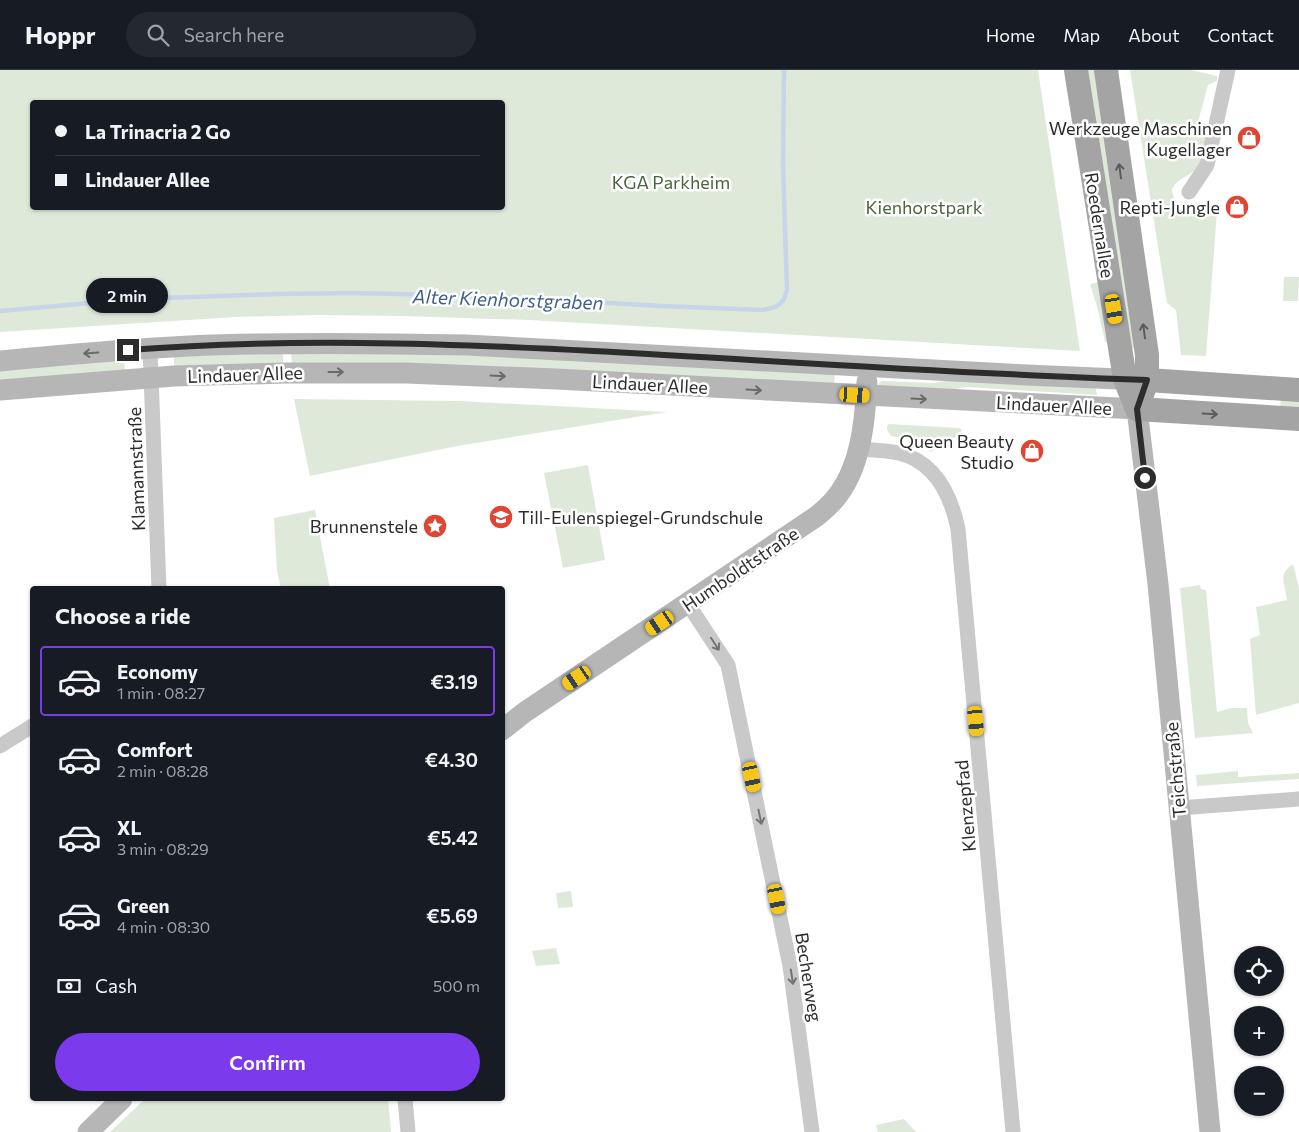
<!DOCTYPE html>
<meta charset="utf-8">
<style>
:root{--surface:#171b24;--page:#242831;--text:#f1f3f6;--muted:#9ea1a6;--line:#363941;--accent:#7c3aed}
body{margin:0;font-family:Commissioner,sans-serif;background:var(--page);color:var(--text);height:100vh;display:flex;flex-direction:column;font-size:19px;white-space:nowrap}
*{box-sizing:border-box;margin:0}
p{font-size:16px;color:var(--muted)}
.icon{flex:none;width:28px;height:28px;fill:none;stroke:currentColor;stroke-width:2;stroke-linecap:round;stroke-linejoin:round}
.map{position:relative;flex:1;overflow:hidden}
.details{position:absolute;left:30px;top:516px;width:475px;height:515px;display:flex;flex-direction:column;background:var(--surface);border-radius:5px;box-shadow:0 1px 4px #0004}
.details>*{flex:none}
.banner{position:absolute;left:30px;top:30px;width:475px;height:110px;border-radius:5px;box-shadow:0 1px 4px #0004;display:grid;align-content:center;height:110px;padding:0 25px;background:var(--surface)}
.buttons{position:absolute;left:1234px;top:876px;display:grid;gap:10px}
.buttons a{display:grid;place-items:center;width:50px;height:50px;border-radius:50%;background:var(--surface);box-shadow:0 1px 4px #0004;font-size:25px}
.end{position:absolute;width:22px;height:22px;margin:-11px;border:6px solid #2c2c2c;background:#fff;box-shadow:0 0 0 2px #fff}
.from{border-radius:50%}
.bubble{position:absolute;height:35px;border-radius:18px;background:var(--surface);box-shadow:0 1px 4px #0004;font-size:16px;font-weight:600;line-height:35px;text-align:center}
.car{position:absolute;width:15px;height:30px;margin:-15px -8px;border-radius:6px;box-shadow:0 0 4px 1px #0007;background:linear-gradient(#f5c518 24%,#345 0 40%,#f5c518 0 76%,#345 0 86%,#f5c518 0)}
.banner b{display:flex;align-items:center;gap:18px;height:48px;font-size:19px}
.banner b+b{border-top:1px solid var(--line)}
.banner i{width:12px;height:12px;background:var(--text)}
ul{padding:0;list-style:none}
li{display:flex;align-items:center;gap:15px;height:70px;margin:0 10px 8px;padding:0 15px;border:2px solid transparent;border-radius:5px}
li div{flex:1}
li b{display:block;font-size:19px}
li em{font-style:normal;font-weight:600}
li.active{border-color:var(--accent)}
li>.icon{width:45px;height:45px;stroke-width:1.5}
h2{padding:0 25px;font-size:22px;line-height:60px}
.pay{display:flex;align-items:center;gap:12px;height:55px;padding:0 25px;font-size:19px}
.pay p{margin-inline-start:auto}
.action{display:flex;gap:10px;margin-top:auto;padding:10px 25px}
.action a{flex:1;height:58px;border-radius:30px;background:var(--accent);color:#fff;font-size:20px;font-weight:600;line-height:58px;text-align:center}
header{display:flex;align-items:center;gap:30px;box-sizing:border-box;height:70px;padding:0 25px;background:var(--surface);border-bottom:1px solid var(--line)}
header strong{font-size:24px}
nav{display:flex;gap:28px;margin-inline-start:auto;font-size:18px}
.search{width:350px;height:45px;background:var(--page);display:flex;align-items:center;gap:12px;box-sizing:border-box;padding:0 18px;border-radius:28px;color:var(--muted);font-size:19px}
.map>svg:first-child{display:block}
.green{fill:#dfe9d9;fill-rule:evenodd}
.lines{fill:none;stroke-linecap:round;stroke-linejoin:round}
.stream{stroke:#c6d5e9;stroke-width:4.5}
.street{stroke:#c9c9c9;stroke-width:15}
.secondary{stroke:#b6b6b6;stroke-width:21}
.primary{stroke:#a4a4a4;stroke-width:24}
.oneway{stroke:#5c5c5c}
.oneway2{stroke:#6a6a6a}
.oneway3{stroke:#737373}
.route{stroke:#2c2c2c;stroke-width:6}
.labels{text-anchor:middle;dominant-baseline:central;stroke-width:5;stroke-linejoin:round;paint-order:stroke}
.poi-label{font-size:18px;fill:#2c2c2c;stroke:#fff;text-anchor:end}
.park-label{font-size:18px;fill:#48653b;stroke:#fff}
.street-label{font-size:18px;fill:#2c2c2c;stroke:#fff}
.water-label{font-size:19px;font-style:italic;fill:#3e5f8a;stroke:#fff}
</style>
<header>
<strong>Hoppr</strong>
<div class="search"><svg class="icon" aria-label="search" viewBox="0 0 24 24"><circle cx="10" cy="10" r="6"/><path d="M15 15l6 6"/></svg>Search here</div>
<nav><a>Home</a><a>Map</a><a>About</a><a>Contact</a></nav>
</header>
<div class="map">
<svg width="1299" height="1062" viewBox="0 0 1299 1062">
<rect width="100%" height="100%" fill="#fff"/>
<g class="green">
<path d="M0,0H1038L1080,281L529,250L402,246L318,245L236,247L0,262ZM32,32H502V138H32Z"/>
<polygon points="1083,0 1095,0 1138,278 1130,278"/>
<path d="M1130,0H1191L1217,6V11L1208,15L1195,63L1209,61C1206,73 1205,90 1196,99C1187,108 1179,107 1172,119C1173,127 1174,131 1181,136L1197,133L1217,142L1206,286L1181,285L1176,240L1167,233Z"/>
<polygon points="1284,207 1299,207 1298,231 1283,231"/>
<polygon points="1099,212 1108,272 1105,272 1098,240 1090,214"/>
<polygon points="329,279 835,302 834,317 292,296 291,280"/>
<polygon points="283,280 283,296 174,299 174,284"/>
<polygon points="124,287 125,302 0,313 0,298"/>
<polygon points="955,309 1095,316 1097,325 967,317 941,322 879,317 879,313 882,311 934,313"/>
<polygon points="1281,326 1299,327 1299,343 1280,342"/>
<polygon points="294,329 460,331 667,342 457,376 310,406"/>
<polygon points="889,354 959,358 962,360 957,366 931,382 913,370 891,366 887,360 887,356"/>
<polygon points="588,395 605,490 563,498 544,403"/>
<polygon points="315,440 330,519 281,519 277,501 274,448"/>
<path d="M1293,494L1299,518V633L1256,645L1250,569L1260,565L1256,537L1287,530C1285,513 1277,505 1293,494Z"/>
<polygon points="1200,515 1201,519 1206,520 1217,642 1231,638 1247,638 1248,653 1253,663 1195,668 1180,518"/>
<polygon points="1238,701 1238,707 1299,703 1299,709 1197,716 1196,705"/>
<polygon points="571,821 573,837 558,838 556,823"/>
<polygon points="556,878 560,894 536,896 532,881"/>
<polygon points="145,1029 388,1029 391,1062 110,1062"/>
<polygon points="904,1049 916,1062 878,1062 876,1055"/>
</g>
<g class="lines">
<polyline class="stream" points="0,241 135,229 277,224 352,223 492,226 661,236 763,240 775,237 780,234 784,229 787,220 783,95 784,0"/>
<g class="street">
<polyline points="1189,122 1207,95 1228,0"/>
<polyline points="150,278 159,519"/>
<path d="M859,379C872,380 886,380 899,383C935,392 951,425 958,459L1013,1062"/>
<polyline points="688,534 728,595 790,896 812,1062"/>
<polyline points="0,676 32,656"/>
<polyline points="1179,738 1299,729"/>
<polyline points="405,1029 408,1062"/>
</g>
<g class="secondary">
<path d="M0,291C63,285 126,279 189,276C282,272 374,273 466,275L1027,305L1142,310"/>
<polyline points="0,320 174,306 287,303 406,303 556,309 1137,339 1158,514 1210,1062"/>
<path d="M502,660L525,642L817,446C823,441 829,436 834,430C861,399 865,351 867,312"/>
<polyline points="88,1062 122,1029"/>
</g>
<g class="primary">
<polyline points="1076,0 1125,309 1137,339"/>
<polyline points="1106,0 1147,285 1147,310 1137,339"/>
<polyline points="1147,310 1299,320"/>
<polyline points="1137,339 1299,349"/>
</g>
</g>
<defs><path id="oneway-shaft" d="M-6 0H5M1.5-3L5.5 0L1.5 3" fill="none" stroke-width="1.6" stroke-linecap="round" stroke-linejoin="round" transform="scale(1.25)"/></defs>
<g class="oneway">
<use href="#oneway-shaft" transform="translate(1120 101) rotate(-98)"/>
<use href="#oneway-shaft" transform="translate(1144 261) rotate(-98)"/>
<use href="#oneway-shaft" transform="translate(1210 344) rotate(3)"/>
</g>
<g class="oneway2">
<use href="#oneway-shaft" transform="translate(91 283) rotate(176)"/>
<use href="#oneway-shaft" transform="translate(336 302)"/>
<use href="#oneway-shaft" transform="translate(498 306) rotate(3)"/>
<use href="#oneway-shaft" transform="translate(754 320) rotate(3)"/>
<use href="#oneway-shaft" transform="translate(919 329) rotate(3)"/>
</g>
<g class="oneway3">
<use href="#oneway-shaft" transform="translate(715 574) rotate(57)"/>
<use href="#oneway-shaft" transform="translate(760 747) rotate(78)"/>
<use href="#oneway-shaft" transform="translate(792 907) rotate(81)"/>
</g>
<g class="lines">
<path class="route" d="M128,280C283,268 439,273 594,281C779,291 963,304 1147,310L1137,339L1145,408"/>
</g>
<defs>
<g id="shop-disc" transform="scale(1.25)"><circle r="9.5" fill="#de4533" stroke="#fff"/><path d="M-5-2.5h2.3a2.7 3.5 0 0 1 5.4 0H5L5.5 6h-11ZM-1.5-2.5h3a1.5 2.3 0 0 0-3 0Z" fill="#fff"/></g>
<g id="school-disc" transform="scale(1.25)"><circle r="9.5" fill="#de4533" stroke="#fff"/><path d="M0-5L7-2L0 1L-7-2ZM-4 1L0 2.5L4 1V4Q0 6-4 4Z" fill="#fff"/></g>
<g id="sight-disc" transform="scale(1.25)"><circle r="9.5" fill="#de4533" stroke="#fff"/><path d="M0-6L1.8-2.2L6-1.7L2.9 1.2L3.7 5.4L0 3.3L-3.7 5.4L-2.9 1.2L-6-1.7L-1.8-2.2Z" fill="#fff"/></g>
</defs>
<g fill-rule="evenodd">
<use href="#shop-disc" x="1249" y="68"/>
<use href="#shop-disc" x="1237" y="137"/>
<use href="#shop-disc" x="1032" y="381"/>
<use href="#school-disc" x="501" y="447"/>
<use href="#sight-disc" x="435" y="456"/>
</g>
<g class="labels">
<g class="poi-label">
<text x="1232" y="58">Werkzeuge Maschinen<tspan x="1232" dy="21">Kugellager</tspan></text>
<text x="1220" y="137">Repti-Jungle</text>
<text x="1014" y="371">Queen Beauty<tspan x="1014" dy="21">Studio</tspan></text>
<text x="518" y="447" text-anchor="start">Till-Eulenspiegel-Grundschule</text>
<text x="418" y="456">Brunnenstele</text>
</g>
<g class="park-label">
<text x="671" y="112">KGA Parkheim</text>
<text x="924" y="137">Kienhorstpark</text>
</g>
<g class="street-label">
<text transform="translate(1100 155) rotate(81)">Roedernallee</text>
<text transform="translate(245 304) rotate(-2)">Lindauer Allee</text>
<text transform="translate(650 314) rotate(3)">Lindauer Allee</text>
<text transform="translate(1054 335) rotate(3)">Lindauer Allee</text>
<text transform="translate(136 399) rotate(-92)">Klamannstraße</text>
<text transform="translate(740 499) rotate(-34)">Humboldtstraße</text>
<text transform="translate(1175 700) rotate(-95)">Teichstraße</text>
<text transform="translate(965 736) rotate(-95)">Klenzepfad</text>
<text transform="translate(809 907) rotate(81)">Becherweg</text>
</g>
<g class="water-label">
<text transform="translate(508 229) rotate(2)">Alter Kienhorstgraben</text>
</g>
</g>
</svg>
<div class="buttons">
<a><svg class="icon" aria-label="locate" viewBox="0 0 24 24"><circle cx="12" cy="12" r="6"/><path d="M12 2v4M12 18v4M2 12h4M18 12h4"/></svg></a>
<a>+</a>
<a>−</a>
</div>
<i class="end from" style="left:1145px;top:408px"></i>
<i class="end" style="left:128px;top:280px"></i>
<div class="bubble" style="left:86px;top:208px;width:82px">2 min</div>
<i class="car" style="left:1114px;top:239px;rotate:171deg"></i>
<i class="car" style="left:855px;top:325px;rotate:93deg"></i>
<i class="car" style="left:660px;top:553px;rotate:236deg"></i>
<i class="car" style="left:577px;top:608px;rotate:236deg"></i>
<i class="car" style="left:976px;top:651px;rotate:175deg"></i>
<i class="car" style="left:752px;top:707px;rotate:168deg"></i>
<i class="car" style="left:777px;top:829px;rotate:169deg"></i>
<div class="banner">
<b><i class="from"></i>La Trinacria 2 Go</b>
<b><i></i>Lindauer Allee</b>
</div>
<section class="details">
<h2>Choose a ride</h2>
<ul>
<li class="active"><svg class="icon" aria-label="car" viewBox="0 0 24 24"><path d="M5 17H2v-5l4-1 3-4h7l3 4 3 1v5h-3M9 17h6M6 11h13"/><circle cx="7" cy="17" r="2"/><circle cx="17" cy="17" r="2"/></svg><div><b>Economy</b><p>1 min · 08:27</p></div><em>€3.19</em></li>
<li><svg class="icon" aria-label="car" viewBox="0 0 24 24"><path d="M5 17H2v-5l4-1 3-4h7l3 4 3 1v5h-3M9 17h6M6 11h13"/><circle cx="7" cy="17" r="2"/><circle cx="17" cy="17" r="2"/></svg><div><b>Comfort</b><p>2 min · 08:28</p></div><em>€4.30</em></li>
<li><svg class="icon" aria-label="car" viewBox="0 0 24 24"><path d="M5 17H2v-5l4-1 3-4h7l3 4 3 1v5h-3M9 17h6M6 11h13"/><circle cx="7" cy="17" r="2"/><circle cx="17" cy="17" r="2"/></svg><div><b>XL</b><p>3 min · 08:29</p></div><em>€5.42</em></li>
<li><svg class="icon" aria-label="car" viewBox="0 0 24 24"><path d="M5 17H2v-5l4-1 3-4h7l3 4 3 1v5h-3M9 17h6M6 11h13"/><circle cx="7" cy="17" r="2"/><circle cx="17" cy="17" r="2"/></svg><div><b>Green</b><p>4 min · 08:30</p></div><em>€5.69</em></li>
</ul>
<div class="pay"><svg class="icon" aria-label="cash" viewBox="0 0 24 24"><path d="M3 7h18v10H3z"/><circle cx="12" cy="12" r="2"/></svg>Cash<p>500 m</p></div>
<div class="action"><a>Confirm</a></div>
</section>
</div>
